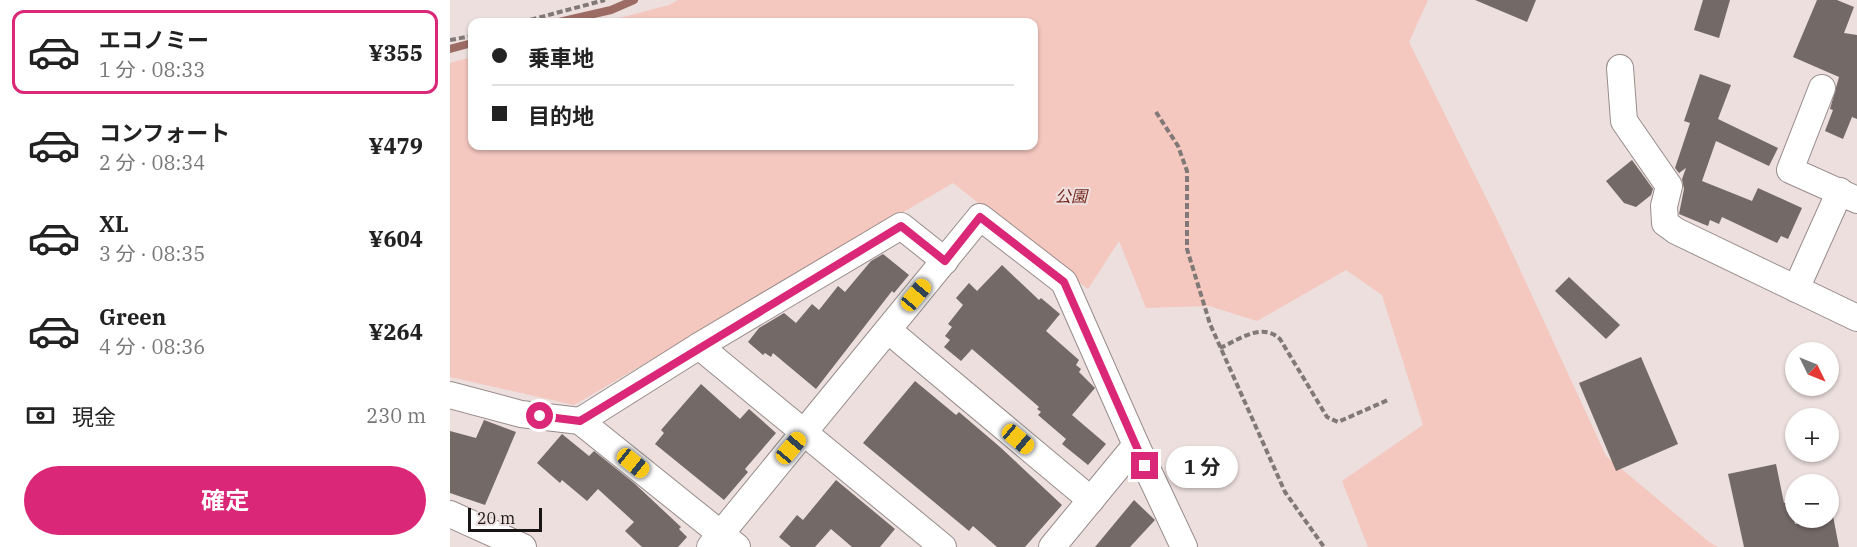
<!DOCTYPE html>
<html lang="ja">
<meta charset="utf-8">
<style>
:root{--surface:#fff;--page:#f6f6f6;--text:#222;--muted:#767676;--line:#e0e0e0;--accent:#db2777}
body{margin:0;font-family:"IBM Plex Serif","Noto Sans JP",serif;background:var(--page);color:var(--text);height:100vh;display:flex;flex-direction:column;font-size:22px;white-space:nowrap}
*{box-sizing:border-box;margin:0}
p{font-size:20px;color:var(--muted)}
.icon{flex:none;width:33px;height:33px;fill:none;stroke:currentColor;stroke-width:2;stroke-linecap:round;stroke-linejoin:round}
.map{position:relative;flex:1;overflow:hidden}
.drawer{display:flex;flex-direction:column;background:var(--surface);width:450px}
.drawer>*{flex:none}
.banner{position:absolute;left:18px;top:18px;width:570px;height:132px;border-radius:12px;box-shadow:0 2px 4px #0004;display:grid;align-content:center;height:132px;padding:0 24px;background:var(--surface)}
.needle{width:39px;rotate:133deg}
.tools{position:absolute;left:1335px;top:342px;display:grid;gap:12px}
.tools a{display:grid;place-items:center;width:54px;height:54px;border-radius:50%;background:var(--surface);box-shadow:0 2px 4px #0004;font-size:30px}
.scale{position:absolute;left:18px;bottom:15px;width:74px;box-sizing:border-box;padding-left:6px;border:3px solid #191514;border-top:0;font-size:16px;line-height:21px;white-space:nowrap;color:#191514;-webkit-text-stroke:4px #ecdfdd;paint-order:stroke}
.end{position:absolute;width:27px;height:27px;margin:-14px;border:8px solid #db2777;background:#fff;box-shadow:0 0 0 3px #fff}
.from{border-radius:50%}
.bubble{position:absolute;height:42px;border-radius:21px;background:var(--surface);box-shadow:0 2px 4px #0004;font-size:20px;font-weight:700;line-height:42px;text-align:center}
.car{position:absolute;width:18px;height:36px;margin:-18px -9px;border-radius:8px;box-shadow:0 0 4px 2px #0007;background:linear-gradient(#f5c518 24%,#345 0 40%,#f5c518 0 76%,#345 0 86%,#f5c518 0)}
.banner b{display:flex;align-items:center;gap:21px;height:57px;font-size:22px}
.banner b+b{border-top:2px solid var(--line)}
.banner i{width:15px;height:15px;background:var(--text)}
ul{padding:10px 0 0;list-style:none}
li{display:flex;align-items:center;gap:18px;height:84px;margin:0 12px 9px;padding:0 12px;border:3px solid transparent;border-radius:12px}
li div{flex:1}
li b{display:block;font-size:22px}
li em{font-style:normal;font-weight:700}
li.selected{border-color:var(--accent)}
li>.icon{width:54px;height:54px;stroke-width:1.5}
.pay{display:flex;align-items:center;gap:15px;height:66px;padding:0 24px;font-size:22px}
.pay p{margin-inline-start:auto}
.action{display:flex;gap:12px;margin-top:auto;padding:12px 24px}
.action a{flex:1;height:69px;border-radius:36px;background:var(--accent);color:#fff;font-size:24px;font-weight:700;line-height:69px;text-align:center}
main{display:flex;flex:1;min-height:0}
.map>svg:first-child{display:block}
.green{fill:#f4c7bf}
.lines{fill:none;stroke-linecap:round;stroke-linejoin:round}
.stream{stroke:#9c6c64;stroke-width:8}
.building{fill:#736967}
.minor-casing{stroke:#978c8a;stroke-width:28}
.path{stroke:#817977;stroke-width:4;stroke-dasharray:6 3;stroke-linecap:butt}
.minor{stroke:#fff;stroke-width:26}
.route{stroke:#db2777;stroke-width:8}
.labels{text-anchor:middle;dominant-baseline:central;stroke-width:4.5;stroke-linejoin:round;paint-order:stroke}
.park-label{font-size:16px;font-style:italic;fill:#782920;stroke:#ecdfdd}
</style>
<main>
<section class="drawer">
<ul>
<li class="selected"><svg class="icon" aria-label="car" viewBox="0 0 24 24"><path d="M5 17H2v-5l4-1 3-4h7l3 4 3 1v5h-3M9 17h6M6 11h13"/><circle cx="7" cy="17" r="2"/><circle cx="17" cy="17" r="2"/></svg><div><b>エコノミー</b><p>1 分 · 08:33</p></div><em>¥355</em></li>
<li><svg class="icon" aria-label="car" viewBox="0 0 24 24"><path d="M5 17H2v-5l4-1 3-4h7l3 4 3 1v5h-3M9 17h6M6 11h13"/><circle cx="7" cy="17" r="2"/><circle cx="17" cy="17" r="2"/></svg><div><b>コンフォート</b><p>2 分 · 08:34</p></div><em>¥479</em></li>
<li><svg class="icon" aria-label="car" viewBox="0 0 24 24"><path d="M5 17H2v-5l4-1 3-4h7l3 4 3 1v5h-3M9 17h6M6 11h13"/><circle cx="7" cy="17" r="2"/><circle cx="17" cy="17" r="2"/></svg><div><b>XL</b><p>3 分 · 08:35</p></div><em>¥604</em></li>
<li><svg class="icon" aria-label="car" viewBox="0 0 24 24"><path d="M5 17H2v-5l4-1 3-4h7l3 4 3 1v5h-3M9 17h6M6 11h13"/><circle cx="7" cy="17" r="2"/><circle cx="17" cy="17" r="2"/></svg><div><b>Green</b><p>4 分 · 08:36</p></div><em>¥264</em></li>
</ul>
<div class="pay"><svg class="icon" aria-label="cash" viewBox="0 0 24 24"><path d="M3 7h18v10H3z"/><circle cx="12" cy="12" r="2"/></svg>現金<p>230 m</p></div>
<div class="action"><a>確定</a></div>
</section>
<div class="map">
<svg width="1407" height="547" viewBox="0 0 1407 547">
<rect width="100%" height="100%" fill="#ecdfdd"/>
<polygon class="green" points="228,0 978,0 959,42 1049,224 1156,456 1259,542 1268,547 918,547 892,481 973,425 932,295 896,270 807,321 759,306 696,308 669,241 638,289 503,183 124,405 0,377 0,63 22,57 22,146 584,146 584,22 154,22 219,5"/>
<g class="lines">
<g class="stream">
<polyline points="109,22 161,10 184,0"/>
<polyline points="0,49 22,43"/>
</g>
</g>
<g class="building">
<polygon points="1025,0 1086,0 1077,22"/>
<polygon points="1253,0 1280,0 1269,38 1244,30"/>
<polygon points="1367,0 1387,0 1404,7 1394,33 1407,35 1407,119 1402,117 1393,139 1375,131 1383,110 1380,109 1389,77 1343,57"/>
<polygon points="1250,74 1281,85 1268,119 1328,148 1319,166 1266,141 1252,181 1302,201 1308,188 1352,208 1338,239 1331,236 1327,243 1272,217 1269,224 1260,220 1258,226 1229,214 1234,189 1232,179 1236,168 1229,173 1225,168 1240,123 1234,121"/>
<polygon points="1182,160 1203,189 1201,195 1186,207 1174,203 1156,181"/>
<polygon points="433,254 459,275 444,293 442,291 366,389 323,353 321,357 315,353 313,355 298,342 309,328 334,313 346,323 362,304 369,310 388,286 395,292 421,261"/>
<polygon points="552,265 589,300 591,298 610,314 596,331 629,360 626,365 631,369 629,372 645,388 622,415 656,444 638,465 612,444 616,439 588,415 591,412 587,409 589,407 522,349 511,361 494,347 500,340 495,336 502,327 498,324 513,305 506,298 519,283 527,291"/>
<polygon points="1119,277 1170,325 1156,339 1105,291"/>
<polygon points="1191,357 1228,444 1166,471 1129,383"/>
<polygon points="465,381 506,415 509,412 550,447 612,505 575,547 547,547 523,526 519,531 413,443"/>
<polygon points="251,384 290,419 299,409 326,433 295,469 298,472 274,500 205,444 214,433 211,430"/>
<polygon points="34,420 66,432 35,505 0,493 0,431 26,438"/>
<polygon points="112,434 139,456 144,451 184,483 231,527 229,529 237,537 228,547 192,547 175,531 184,522 148,489 137,501 112,480 110,483 87,463"/>
<polygon points="1326,464 1334,503 1340,501 1345,524 1383,516 1389,547 1294,547 1278,474"/>
<polygon points="386,480 445,529 430,547 402,547 381,529 365,547 341,547 329,537 347,515 353,520"/>
<polygon points="684,500 705,520 680,547 645,547"/>
</g>
<g class="lines">
<g class="minor-casing">
<g id="minor">
<polyline points="1170,68 1174,121 1219,186 1214,206 1215,223 1226,231 1407,318"/>
<polyline points="1372,88 1340,170 1407,200"/>
<polyline points="1346,289 1390,191"/>
<polyline points="438,330 641,500"/>
<polyline points="249,346 451,226 495,261"/>
<polyline points="0,395 71,414 130,421"/>
<polyline points="0,514 73,547"/>
<polyline points="260,547 530,217 614,282 686,445 734,547"/>
<polyline points="287,547 130,421 249,346 493,547"/>
<polyline points="602,547 686,445"/>
</g>
</g>
<g class="path">
<polyline points="72,22 155,0"/>
<polyline points="0,40 22,36"/>
<polyline points="706,112 728,146 737,171 737,249 760,324 835,492 874,547"/>
<path d="M770,348C790,339 812,322 830,339L877,417L888,422L938,400"/>
</g>
<use href="#minor" class="minor"/>
</g>
<g class="lines">
<polyline class="route" points="90,416 130,421 451,226 495,261 530,217 614,282 695,466"/>
</g>
<g class="labels">
<g class="park-label">
<text x="621" y="196">公園</text>
</g>
</g>
</svg>
<div class="tools">
<a><svg class="needle" viewBox="-14 -14 28 28"><path d="M0-13l5 13h-10z" fill="#e53935"/><path d="M0 13l5-13h-10z" fill="#767676"/></svg></a>
<a>+</a>
<a>−</a>
</div>
<div class="scale">20 m</div>
<i class="end from" style="left:90px;top:416px"></i>
<i class="end" style="left:695px;top:466px"></i>
<div class="bubble" style="left:716px;top:446px;width:72px">1 分</div>
<i class="car" style="left:466px;top:295px;rotate:40deg"></i>
<i class="car" style="left:568px;top:439px;rotate:130deg"></i>
<i class="car" style="left:341px;top:448px;rotate:40deg"></i>
<i class="car" style="left:183px;top:463px;rotate:129deg"></i>
<div class="banner">
<b><i class="from"></i>乗車地</b>
<b><i></i>目的地</b>
</div>
</div>
</main>
